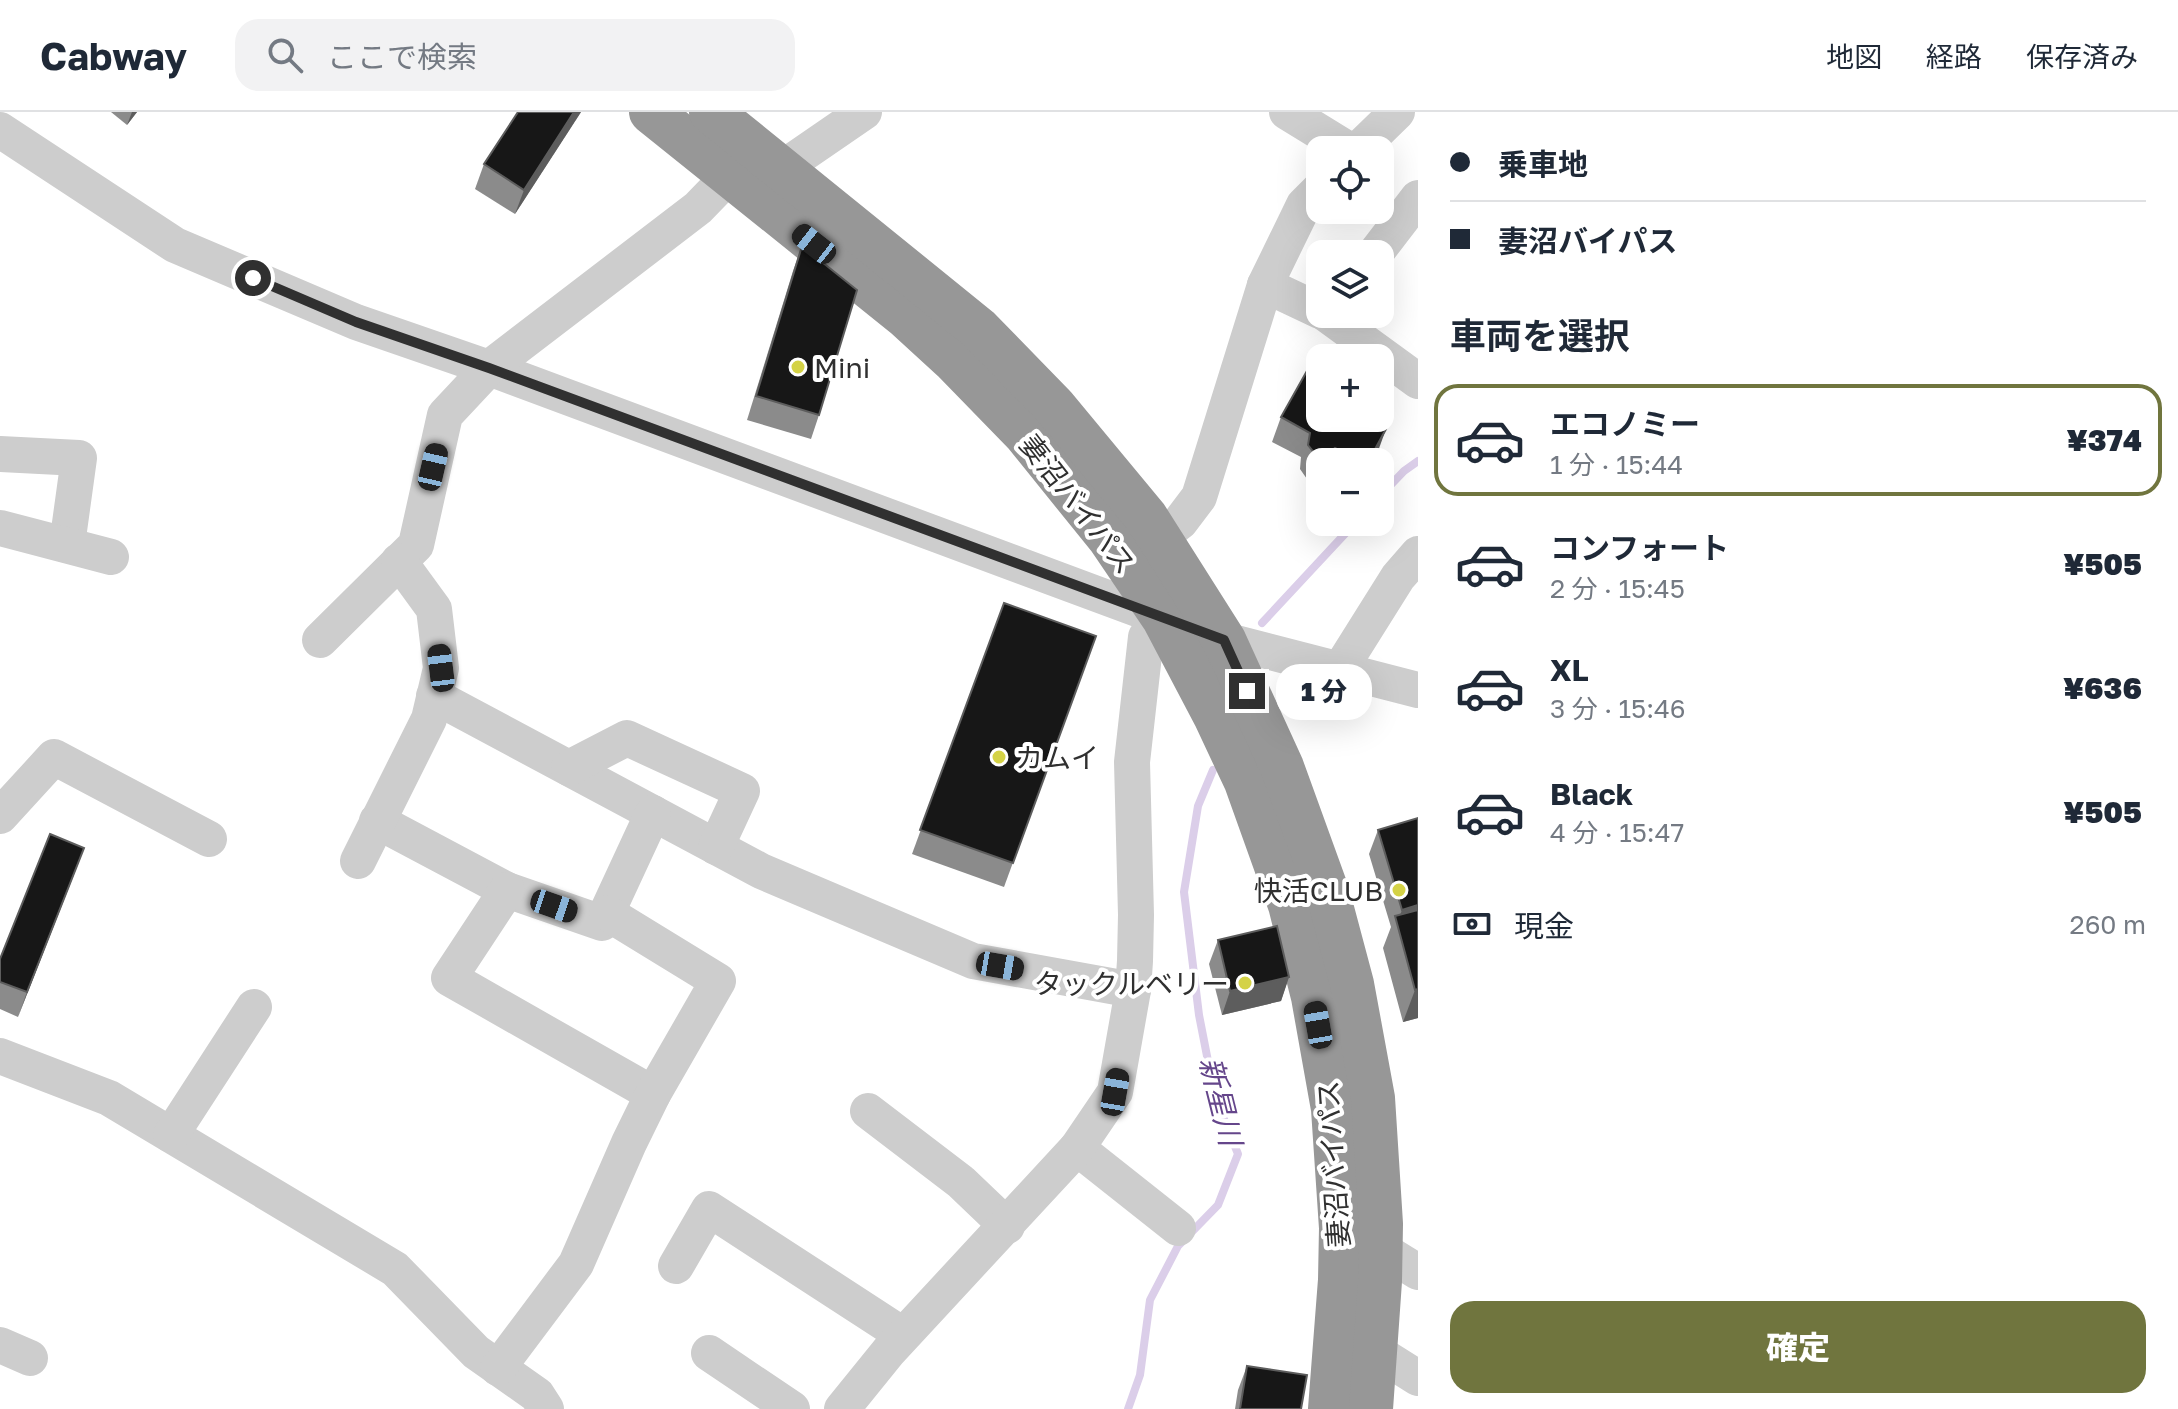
<!DOCTYPE html>
<html lang="ja">
<meta charset="utf-8">
<style>
:root{--surface:#fff;--page:#f2f2f3;--text:#1f2937;--muted:#747a83;--line:#e0e1e3;--accent:#70753e}
body{margin:0;font-family:"Golos Text","Noto Sans JP",sans-serif;background:var(--page);color:var(--text);height:100vh;display:flex;flex-direction:column;font-size:30px;white-space:nowrap}
*{box-sizing:border-box;margin:0}
p{font-size:26px;color:var(--muted)}
.icon{flex:none;width:44px;height:44px;fill:none;stroke:currentColor;stroke-width:2;stroke-linecap:round;stroke-linejoin:round}
.map{position:relative;flex:1;overflow:hidden}
.side{display:flex;flex-direction:column;background:var(--surface);width:760px}
.side>*{flex:none}
.banner{display:grid;align-content:center;height:176px;padding:0 32px;background:var(--surface)}
.buttons{position:absolute;left:1306px;top:24px;display:grid;gap:16px}
.buttons a{display:grid;place-items:center;width:88px;height:88px;border-radius:16px;background:var(--surface);box-shadow:0 8px 32px #0002;font-size:40px}
.end{position:absolute;width:36px;height:36px;margin:-18px;border:10px solid #303030;background:#fff;box-shadow:0 0 0 4px #fff}
.from{border-radius:50%}
.bubble{position:absolute;height:56px;border-radius:24px;background:var(--surface);box-shadow:0 8px 32px #0002;font-size:26px;font-weight:800;line-height:56px;text-align:center}
.car{position:absolute;width:24px;height:48px;margin:-24px -12px;border-radius:10px;box-shadow:0 0 6px 2px #0007;background:linear-gradient(#222 24%,#8ab4d8 0 40%,#222 0 76%,#8ab4d8 0 86%,#222 0)}
.banner b{display:flex;align-items:center;gap:28px;height:76px;font-size:30px}
.banner b+b{border-top:2px solid var(--line)}
.banner i{width:20px;height:20px;background:var(--text)}
ul{padding:0;list-style:none}
li{display:flex;align-items:center;gap:24px;height:112px;margin:0 16px 12px;padding:0 16px;border:4px solid transparent;border-radius:24px}
li div{flex:1}
li b{display:block;font-size:30px}
li em{font-style:normal;font-weight:800}
li.on{border-color:var(--accent)}
li>.icon{width:72px;height:72px;stroke-width:1.5}
h2{padding:0 32px;font-size:36px;line-height:96px}
.pay{display:flex;align-items:center;gap:20px;height:88px;padding:0 32px;font-size:30px}
.pay p{margin-inline-start:auto}
.primary-button{display:flex;gap:16px;margin-top:auto;padding:16px 32px}
.primary-button a{flex:1;height:92px;border-radius:24px;background:var(--accent);color:#fff;font-size:32px;font-weight:800;line-height:92px;text-align:center}
header{display:flex;align-items:center;gap:48px;box-sizing:border-box;height:112px;padding:0 40px;background:var(--surface);border-bottom:2px solid var(--line)}
header strong{font-size:38px}
nav{display:flex;gap:44px;margin-inline-start:auto;font-size:28px}
.search{width:560px;height:72px;background:var(--page);display:flex;align-items:center;gap:20px;box-sizing:border-box;padding:0 28px;border-radius:24px;color:var(--muted);font-size:30px}
main{display:flex;flex:1;min-height:0}
.map>svg:first-child{display:block}
.lines{fill:none;stroke-linecap:round;stroke-linejoin:round}
.stream{stroke:#dbcee9;stroke-width:8}
.minor{stroke:#cdcdcd;stroke-width:36}
.highway{stroke:#979797;stroke-width:44}
.wall{fill:#8b8b8b}
.shaded-wall{fill:#5d5d5d}
.building{fill:#171717;stroke:#5d5d5d;stroke-width:2}
.route{stroke:#303030;stroke-width:10}
.poi-dot{fill:#d4d246;stroke:#fff;stroke-width:3}
.labels{text-anchor:middle;dominant-baseline:central;stroke-width:8;stroke-linejoin:round;paint-order:stroke}
.poi-label{font-size:28px;fill:#303030;stroke:#fff;text-anchor:start}
.street-label{font-size:28px;fill:#303030;stroke:#fff}
.water-label{font-size:30px;font-style:italic;fill:#65468b;stroke:#fff}
</style>
<header>
<strong>Cabway</strong>
<div class="search"><svg class="icon" aria-label="search" viewBox="0 0 24 24"><circle cx="10" cy="10" r="6"/><path d="M15 15l6 6"/></svg>ここで検索</div>
<nav><a>地図</a><a>経路</a><a>保存済み</a></nav>
</header>
<main>
<div class="map">
<svg width="1418" height="1297" viewBox="0 0 1418 1297">
<rect width="100%" height="100%" fill="#fff"/>
<g class="lines">
<g class="stream">
<polyline points="1380,384 1404,359 1418,349"/>
<polyline points="1262,511 1356,410"/>
<polyline points="1128,1297 1140,1263 1150,1188 1178,1134 1218,1093 1238,1042 1215,985 1199,903 1184,780 1198,694 1213,658"/>
</g>
<g class="minor">
<polyline points="1287,0 1349,38"/>
<polyline points="0,18 175,133 356,210 489,256 1164,507 1224,528 1418,578"/>
<polyline points="1358,38 1397,0"/>
<polyline points="781,57 864,0"/>
<polyline points="1375,142 1418,86"/>
<polyline points="1265,173 1320,199"/>
<polyline points="1326,202 1418,269"/>
<polyline points="0,342 79,346 67,433"/>
<polyline points="0,416 111,445"/>
<polyline points="1159,426 1180,410 1199,385 1265,173 1304,93 1320,77"/>
<polyline points="320,528 416,433 445,303 489,256 698,96 729,64"/>
<polyline points="1339,559 1398,465 1418,442"/>
<polyline points="434,584 761,759 973,849 1133,878"/>
<polyline points="569,656 627,626 742,679 716,735"/>
<polyline points="0,704 54,645 209,727"/>
<polyline points="377,709 507,778 602,811 653,701"/>
<polyline points="358,749 429,607 441,556 434,497 399,449"/>
<polyline points="507,778 449,866 653,982"/>
<polyline points="0,944 109,986 395,1157 476,1240 537,1283 546,1297"/>
<polyline points="868,999 961,1070 1007,1114"/>
<polyline points="171,1023 254,895"/>
<polyline points="1077,1036 1178,1116"/>
<polyline points="1381,1137 1418,1160"/>
<polyline points="676,1154 709,1097 903,1223"/>
<polyline points="0,1233 30,1246"/>
<polyline points="1375,1239 1418,1266"/>
<polyline points="709,1241 792,1297"/>
<polyline points="498,1256 576,1152 629,1031 653,982 718,869 607,801"/>
<polyline points="842,1297 889,1239 1077,1036 1115,980 1133,878 1135,849 1136,803 1132,650 1146,525 1164,507"/>
</g>
<g class="highway">
<polyline points="651,0 905,204 953,248 1025,322 1109,426 1164,507 1215,604 1246,670 1290,793 1313,885 1333,997 1341,1116 1340,1168 1330,1297"/>
<polyline points="711,0 979,217 1054,294 1146,405 1224,528 1282,655 1328,782 1352,872 1373,986 1381,1112 1380,1169 1371,1297"/>
</g>
</g>
<g class="wall">
<polygon points="111,0 137,0 127,13"/>
<polygon points="581,0 515,102 475,77 484,52"/>
<polygon points="802,134 819,303 811,327 747,308 793,159"/>
<polygon points="1281,305 1372,306 1371,309 1377,342 1373,350 1320,350 1317,367 1307,367 1300,357 1301,345 1272,330"/>
<polygon points="1004,491 1096,524 1004,775 912,742"/>
<polygon points="1418,706 1418,906 1403,910 1383,836 1391,815 1369,742 1378,718"/>
<polygon points="84,736 18,905 0,897 0,847"/>
<polygon points="1218,828 1289,865 1281,889 1222,903 1209,852"/>
<polygon points="1247,1254 1301,1297 1235,1297 1238,1278"/>
</g>
<g class="shaded-wall">
<polygon points="132,0 137,0 127,13"/>
<polygon points="574,0 581,0 515,102 524,78"/>
<polygon points="1386,317 1377,342 1373,350 1368,350"/>
<polygon points="1335,336 1330,350 1320,350 1320,365 1317,367 1307,367 1316,343"/>
<polygon points="84,736 75,760 18,905 27,880"/>
<polygon points="1418,793 1418,815 1397,811 1402,798"/>
<polygon points="1289,865 1281,889 1222,903 1230,879"/>
<polygon points="1418,877 1418,906 1403,910 1415,878"/>
</g>
<g class="building">
<polygon points="518,0 574,0 524,78 484,52"/>
<polygon points="802,134 857,178 819,303 756,284"/>
<polygon points="1308,257 1320,263 1320,306 1369,306 1369,307 1386,317 1368,350 1361,350 1335,336 1326,343 1316,343 1308,333 1310,321 1281,305"/>
<polygon points="1004,491 1096,524 1013,751 920,718"/>
<polygon points="1418,706 1418,793 1402,798 1378,718"/>
<polygon points="50,722 84,736 27,880 0,870 0,847"/>
<polygon points="1418,798 1418,877 1415,878 1395,804"/>
<polygon points="1277,814 1289,865 1230,879 1218,828"/>
<polygon points="1247,1254 1307,1263 1301,1297 1240,1297"/>
</g>
<g class="lines">
<polyline class="route" points="253,166 356,210 489,256 1224,528 1247,579"/>
</g>
<g class="poi-dot">
<circle cx="798" cy="255" r="8"/>
<circle cx="999" cy="645" r="8"/>
<circle cx="1399" cy="778" r="8"/>
<circle cx="1245" cy="871" r="8"/>
</g>
<g class="labels">
<g class="poi-label">
<text x="814" y="255">Mini</text>
<text x="1015" y="645">カムイ</text>
<text x="1383" y="778" text-anchor="end">快活CLUB</text>
<text x="1229" y="871" text-anchor="end">タックルベリー</text>
</g>
<g class="street-label">
<text transform="translate(1078 392) rotate(52)">妻沼バイパス</text>
<text transform="translate(1333 1052) rotate(-94)">妻沼バイパス</text>
</g>
<g class="water-label">
<text transform="translate(1221 989) rotate(76)">新星川</text>
</g>
</g>
</svg>
<div class="buttons">
<a><svg class="icon" aria-label="locate" viewBox="0 0 24 24"><circle cx="12" cy="12" r="6"/><path d="M12 2v4M12 18v4M2 12h4M18 12h4"/></svg></a>
<a><svg class="icon" aria-label="layers" viewBox="0 0 24 24"><path d="M12 4l9 5-9 5-9-5zM3 14l9 5 9-5"/></svg></a>
<a>+</a>
<a>−</a>
</div>
<i class="end from" style="left:253px;top:166px"></i>
<i class="end" style="left:1247px;top:579px"></i>
<div class="bubble" style="left:1276px;top:552px;width:96px">1 分</div>
<i class="car" style="left:814px;top:132px;rotate:308deg"></i>
<i class="car" style="left:433px;top:355px;rotate:13deg"></i>
<i class="car" style="left:441px;top:556px;rotate:353deg"></i>
<i class="car" style="left:554px;top:794px;rotate:109deg"></i>
<i class="car" style="left:1000px;top:854px;rotate:100deg"></i>
<i class="car" style="left:1318px;top:913px;rotate:350deg"></i>
<i class="car" style="left:1115px;top:980px;rotate:10deg"></i>
</div>
<section class="side">
<div class="banner">
<b><i class="from"></i>乗車地</b>
<b><i></i>妻沼バイパス</b>
</div>
<h2>車両を選択</h2>
<ul>
<li class="on"><svg class="icon" aria-label="car" viewBox="0 0 24 24"><path d="M5 17H2v-5l4-1 3-4h7l3 4 3 1v5h-3M9 17h6M6 11h13"/><circle cx="7" cy="17" r="2"/><circle cx="17" cy="17" r="2"/></svg><div><b>エコノミー</b><p>1 分 · 15:44</p></div><em>¥374</em></li>
<li><svg class="icon" aria-label="car" viewBox="0 0 24 24"><path d="M5 17H2v-5l4-1 3-4h7l3 4 3 1v5h-3M9 17h6M6 11h13"/><circle cx="7" cy="17" r="2"/><circle cx="17" cy="17" r="2"/></svg><div><b>コンフォート</b><p>2 分 · 15:45</p></div><em>¥505</em></li>
<li><svg class="icon" aria-label="car" viewBox="0 0 24 24"><path d="M5 17H2v-5l4-1 3-4h7l3 4 3 1v5h-3M9 17h6M6 11h13"/><circle cx="7" cy="17" r="2"/><circle cx="17" cy="17" r="2"/></svg><div><b>XL</b><p>3 分 · 15:46</p></div><em>¥636</em></li>
<li><svg class="icon" aria-label="car" viewBox="0 0 24 24"><path d="M5 17H2v-5l4-1 3-4h7l3 4 3 1v5h-3M9 17h6M6 11h13"/><circle cx="7" cy="17" r="2"/><circle cx="17" cy="17" r="2"/></svg><div><b>Black</b><p>4 分 · 15:47</p></div><em>¥505</em></li>
</ul>
<div class="pay"><svg class="icon" aria-label="cash" viewBox="0 0 24 24"><path d="M3 7h18v10H3z"/><circle cx="12" cy="12" r="2"/></svg>現金<p>260 m</p></div>
<div class="primary-button"><a>確定</a></div>
</section>
</main>
